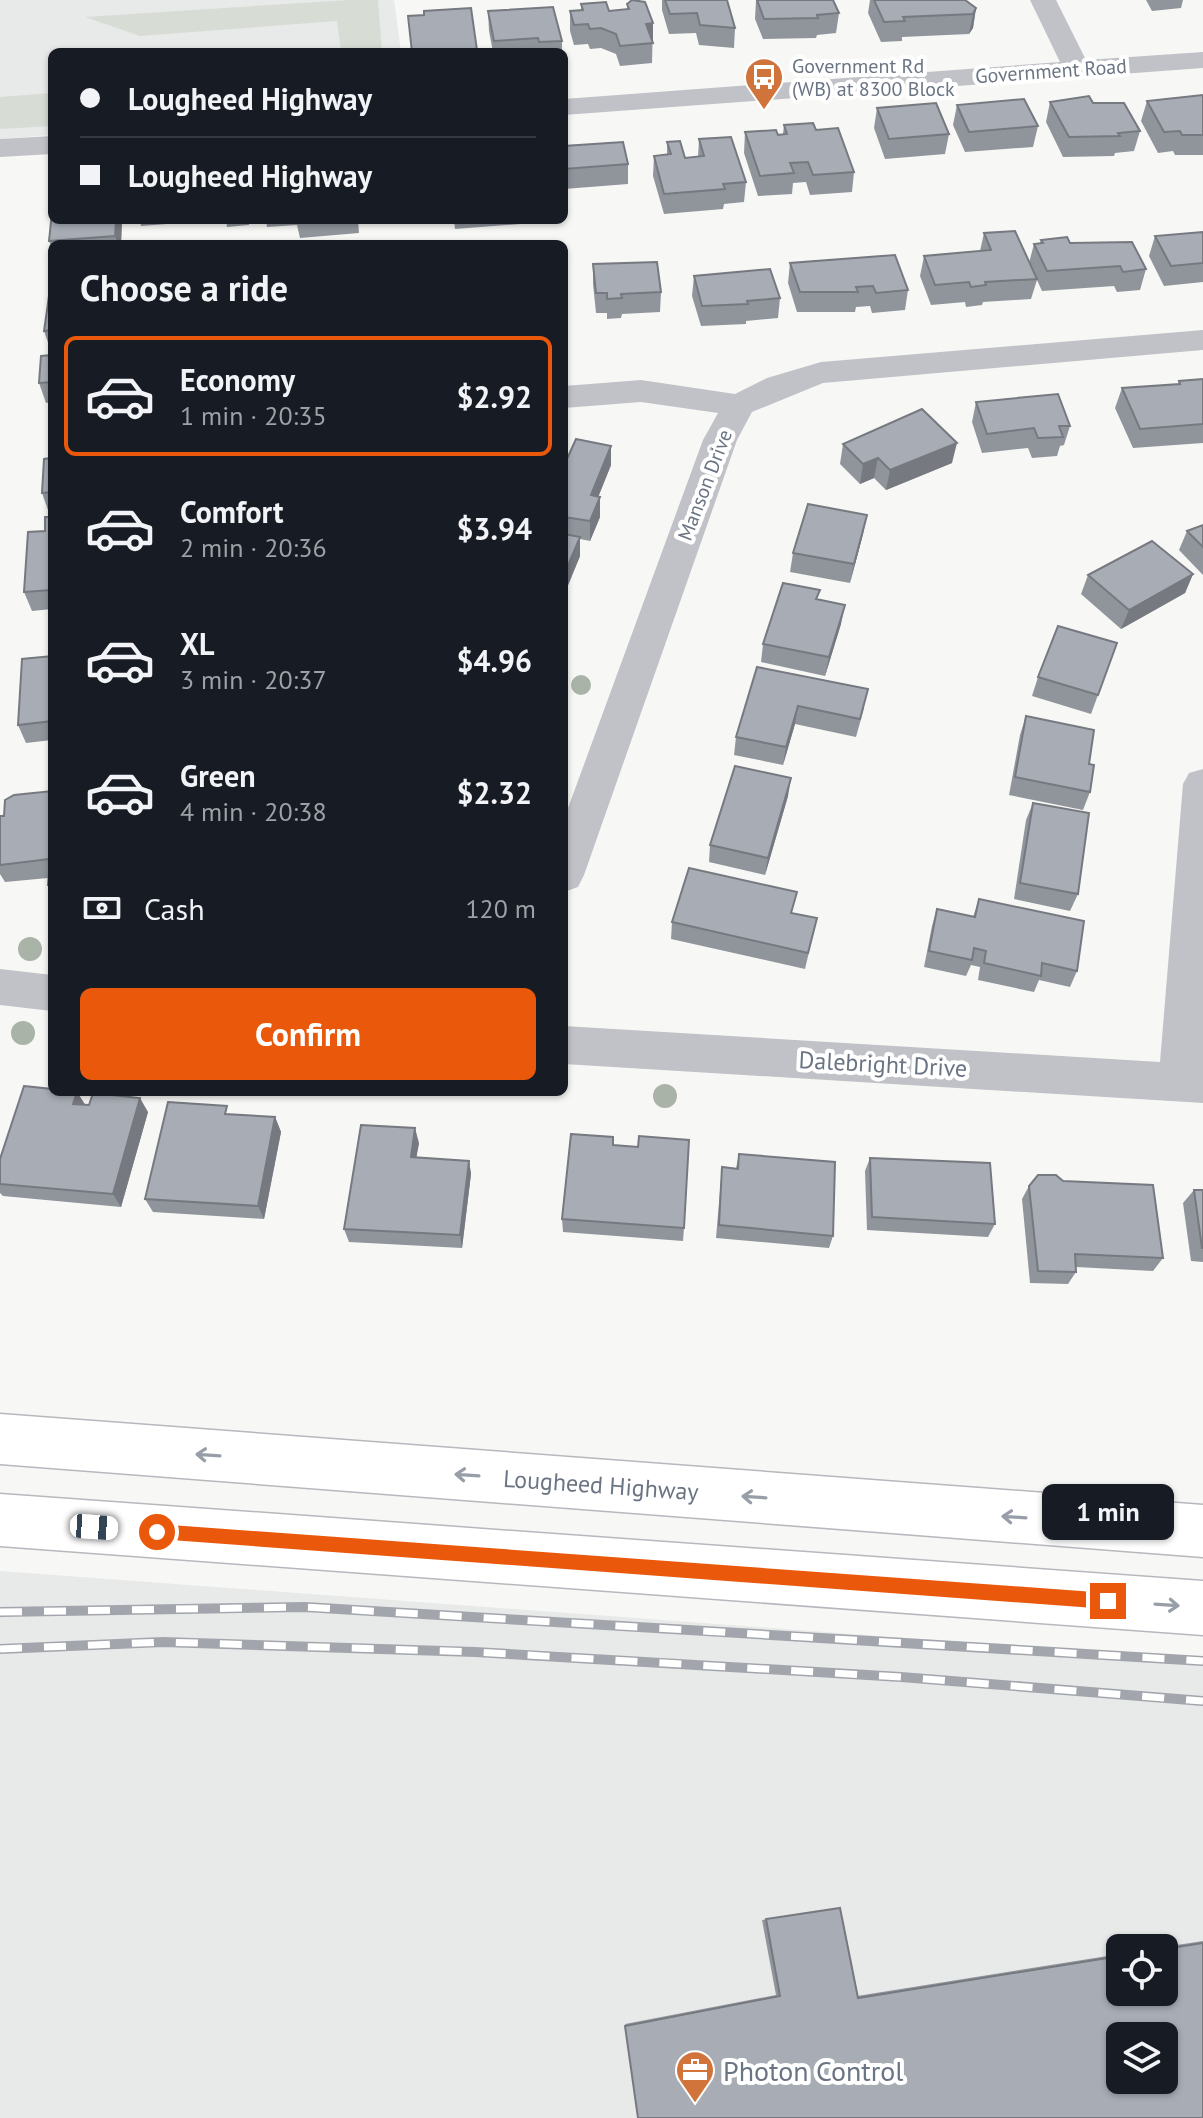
<!DOCTYPE html>
<meta charset="utf-8">
<style>
:root{--surface:#171b24;--page:#242831;--text:#f1f3f6;--muted:#9ea1a6;--line:#363941;--accent:#ea580c}
body{margin:0;font-family:"PT Sans",sans-serif;background:var(--page);color:var(--text);height:100vh;display:flex;flex-direction:column;font-size:30px;white-space:nowrap}
*{box-sizing:border-box;margin:0}
p{font-size:26px;color:var(--muted)}
.icon{flex:none;width:44px;height:44px;fill:none;stroke:currentColor;stroke-width:2;stroke-linecap:round;stroke-linejoin:round}
.map{position:relative;flex:1;overflow:hidden}
.details{position:absolute;left:48px;top:240px;width:520px;height:856px;display:flex;flex-direction:column;background:var(--surface);border-radius:12px;box-shadow:0 2px 6px #0004}
.details>*{flex:none}
.top-card{position:absolute;left:48px;top:48px;width:520px;height:176px;border-radius:12px;box-shadow:0 2px 6px #0004;display:grid;align-content:center;height:176px;padding:0 32px;background:var(--surface)}
.fabs{position:absolute;left:1106px;top:1934px;display:grid;gap:16px}
.fabs a{display:grid;place-items:center;width:72px;height:72px;border-radius:12px;background:var(--surface);box-shadow:0 2px 6px #0004;font-size:40px}
.end{position:absolute;width:36px;height:36px;margin:-18px;border:10px solid #ea580c;background:#fff;box-shadow:0 0 0 4px #fff}
.from{border-radius:50%}
.bubble{position:absolute;height:56px;border-radius:12px;background:var(--surface);box-shadow:0 2px 6px #0004;font-size:26px;font-weight:700;line-height:56px;text-align:center}
.car{position:absolute;width:24px;height:48px;margin:-24px -12px;border-radius:10px;box-shadow:0 0 6px 2px #0007;background:linear-gradient(#fff 24%,#345 0 40%,#fff 0 76%,#345 0 86%,#fff 0)}
.top-card b{display:flex;align-items:center;gap:28px;height:76px;font-size:30px}
.top-card b+b{border-top:2px solid var(--line)}
.top-card i{width:20px;height:20px;background:var(--text)}
ul{padding:0;list-style:none}
li{display:flex;align-items:center;gap:24px;height:120px;margin:0 16px 12px;padding:0 16px;border:4px solid transparent;border-radius:12px}
li div{flex:1}
li b{display:block;font-size:30px}
li em{font-style:normal;font-weight:700}
li.active{border-color:var(--accent)}
li>.icon{width:72px;height:72px;stroke-width:1.5}
h2{padding:0 32px;font-size:36px;line-height:96px}
.pay{display:flex;align-items:center;gap:20px;height:88px;padding:0 32px;font-size:30px}
.pay p{margin-inline-start:auto}
.primary-button{display:flex;gap:16px;margin-top:auto;padding:16px 32px}
.primary-button a{flex:1;height:92px;border-radius:12px;background:var(--accent);color:#fff;font-size:32px;font-weight:700;line-height:92px;text-align:center}
.map>svg:first-child{display:block}
.built{fill:#e8e9e9;fill-rule:evenodd}
.green{fill:#d7dcd5}
.lines{fill:none;stroke-linecap:round;stroke-linejoin:round}
.major-casing{stroke:#b6b8bd;stroke-width:3}
.minor{fill:#c0c2c7;fill-rule:evenodd}
.major{fill:#fff;fill-rule:evenodd}
.rail-casing{stroke:#a2a6ac;stroke-width:10}
.rail{stroke:#fff;stroke-width:7;stroke-dasharray:22;stroke-linecap:butt}
.tree{fill:#a9b3a7}
.wall{fill:#90959c}
.shaded-wall{fill:#76797f}
.building{fill:#a8adb5;stroke:#76797f;stroke-width:2;fill-rule:evenodd}
.oneway{stroke:#979ea8}
.route{fill:#ea580c}
.labels{text-anchor:middle;dominant-baseline:central;stroke-width:8;stroke-linejoin:round;paint-order:stroke}
.far-poi-label{font-size:20px;fill:#6a7483;stroke:#fff;text-anchor:start}
.far-street-label{font-size:20px;fill:#6a7483;stroke:#fff}
.street-label{font-size:24px;fill:#6a7483;stroke:#fff}
.near-poi-label{font-size:28px;fill:#6a7483;stroke:#fff;text-anchor:start}
</style>
<div class="map">
<svg width="1203" height="2118" viewBox="0 0 1203 2118">
<rect width="100%" height="100%" fill="#f7f8f5"/>
<g class="built">
<polygon points="0,0 394,0 401,52 52,52 52,135 0,139"/>
<path d="M0,1571L1203,1660V2118H0ZM1120,1948H1164V1992H1120ZM1120,2036H1164V2080H1120Z"/>
</g>
<g class="green">
<polygon points="349,0 378,0 382,52 341,52 337,21 140,36 85,17"/>
<polygon points="52,93 52,126 0,129 0,97"/>
</g>
<g class="lines">
<g class="major-casing">
<g id="major">
<polygon points="0,1414 1203,1505 1203,1557 0,1464"/>
<polygon points="0,1494 1203,1581 1203,1635 0,1546"/>
</g>
</g>
<g class="minor">
<polygon points="1030,0 1056,0 1086,60 1203,52 1203,68 564,115 564,99 1060,62"/>
<polygon points="52,136 52,154 0,157 0,139"/>
<polygon points="1203,330 1203,350 823,383 752,412 737,440 584,875 578,887 564,892 564,819 703,440 718,413 641,402 564,408 564,386 641,380 735,394 767,378 821,362"/>
<polygon points="1203,769 1203,1103 564,1064 564,1026 1160,1062 1183,784 1189,773"/>
<polygon points="0,969 52,975 52,1011 0,1005"/>
</g>
<use href="#major" class="major"/>
<g class="rail-casing">
<g id="rail">
<polyline points="0,1612 305,1607 1203,1661"/>
<polyline points="0,1649 163,1642 475,1652 901,1677 1203,1701"/>
</g>
</g>
<use href="#rail" class="rail"/>
</g>
<g class="tree">
<circle cx="581" cy="685" r="10"/>
<circle cx="30" cy="949" r="12"/>
<circle cx="23" cy="1033" r="12"/>
<circle cx="665" cy="1096" r="12"/>
</g>
<g class="wall">
<polygon points="662,0 727,0 735,28 734,48 699,45 696,33 669,34 662,10"/>
<polygon points="756,0 839,13 836,33 817,35 816,38 763,39 755,19"/>
<polygon points="870,0 965,0 976,8 973,28 969,34 902,37 902,41 881,42 868,13"/>
<polygon points="1146,0 1183,0 1181,8 1152,11"/>
<polygon points="581,4 609,11 627,9 627,4 653,23 652,63 620,66 616,54 601,48 590,49 588,44 574,45 570,31 570,11 581,10"/>
<polygon points="488,11 562,41 562,52 493,52 489,31"/>
<polygon points="1203,95 1203,155 1175,155 1173,151 1158,153 1141,121 1147,101"/>
<polygon points="1050,102 1093,103 1140,131 1134,151 1115,153 1114,156 1063,157 1046,122"/>
<polygon points="957,105 1038,126 1033,147 965,152 953,125"/>
<polygon points="877,108 949,134 945,154 885,159 874,128"/>
<polygon points="784,125 816,130 854,172 852,192 810,195 806,182 793,183 792,194 758,196 744,153 745,132 783,134"/>
<polygon points="699,139 746,182 744,202 724,204 723,209 664,214 653,176 654,156 667,155 667,142 685,158 698,157"/>
<polygon points="564,146 628,164 628,184 564,189"/>
<polygon points="52,220 122,220 121,244 52,244 52,249 49,241"/>
<polygon points="140,220 218,220 141,226"/>
<polygon points="226,220 249,220 249,225 227,227"/>
<polygon points="266,220 358,220 359,233 300,238 297,225 267,227"/>
<polygon points="454,220 519,220 520,224 455,229"/>
<polygon points="1203,232 1203,282 1164,286 1149,256 1155,236"/>
<polygon points="984,233 1029,263 1034,244 1040,243 1041,240 1070,243 1146,269 1140,290 1117,292 1114,286 1042,291 1037,280 1031,299 983,302 982,305 966,307 965,302 931,305 920,276 924,256 980,251"/>
<polygon points="790,263 908,290 905,310 872,313 870,306 856,307 855,312 797,312 788,283"/>
<polygon points="593,264 661,292 660,312 622,314 621,318 607,319 607,313 596,313 593,284"/>
<polygon points="52,275 52,351 51,351 44,331"/>
<polygon points="694,276 780,298 778,318 746,321 746,324 701,326 692,296"/>
<polygon points="52,355 52,402 46,403 39,383"/>
<polygon points="1203,379 1203,443 1133,448 1115,408 1122,388 1178,384 1179,381"/>
<polygon points="976,402 1070,426 1064,445 1060,446 1057,456 1032,458 1028,448 982,453 972,422"/>
<polygon points="843,444 952,463 886,490 874,478 860,484 840,464"/>
<polygon points="52,458 52,513 49,513 42,493"/>
<polygon points="564,459 611,465 598,497 600,517 590,541 580,539 580,556 564,595"/>
<polygon points="867,515 863,534 850,583 790,572 793,553"/>
<polygon points="52,517 52,609 32,611 24,592 45,531"/>
<polygon points="1203,525 1203,575 1179,550 1187,531"/>
<polygon points="1193,574 1185,593 1121,629 1081,594 1088,575"/>
<polygon points="818,600 841,624 825,676 761,662 763,644"/>
<polygon points="52,656 52,740 26,743 18,725"/>
<polygon points="757,667 864,708 856,737 795,724 783,765 734,755 736,737"/>
<polygon points="1038,677 1098,695 1091,714 1032,696"/>
<polygon points="1026,716 1089,764 1090,792 1083,810 1009,795 1020,735"/>
<polygon points="52,791 52,893 48,885 48,878 5,882 0,874 0,816 4,816"/>
<polygon points="788,796 765,875 709,862 710,845"/>
<polygon points="1033,803 1078,894 1070,911 1014,899 1026,820"/>
<polygon points="979,899 1077,971 1070,987 1039,980 1034,992 978,980 980,967 971,965 966,976 924,967 932,926 937,909 973,917"/>
<polygon points="793,913 817,918 805,969 671,939 672,922"/>
<polygon points="77,1092 85,1105 148,1112 121,1207 3,1196 0,1193 0,1159"/>
<polygon points="230,1114 275,1117 281,1132 264,1219 153,1212 145,1199"/>
<polygon points="419,1143 416,1157 469,1161 471,1174 462,1248 349,1242 344,1229"/>
<polygon points="613,1145 684,1228 683,1241 563,1232 562,1219"/>
<polygon points="739,1154 833,1236 829,1248 716,1238 722,1167 736,1168"/>
<polygon points="870,1158 995,1224 988,1237 867,1230 865,1171"/>
<polygon points="1063,1181 1163,1258 1153,1271 1076,1267 1076,1272 1068,1284 1030,1283 1022,1199 1029,1186"/>
<polygon points="1194,1190 1203,1190 1203,1262 1191,1261 1183,1203"/>
<polygon points="840,1908 857,1996 1120,1954 1120,1992 1164,1992 1164,1948 1157,1948 1203,1941 1203,2118 638,2118 625,2024 776,1995 762,1920"/>
</g>
<g class="shaded-wall">
<polygon points="976,8 973,28 969,34 973,14"/>
<polygon points="653,23 653,43 646,24"/>
<polygon points="116,220 122,220 121,244 118,244 115,236"/>
<polygon points="957,443 952,463 886,490 890,470"/>
<polygon points="611,446 611,465 591,515 591,495"/>
<polygon points="878,458 874,478 860,484 863,464"/>
<polygon points="600,497 600,517 590,541 590,521"/>
<polygon points="867,515 863,534 850,583 854,564"/>
<polygon points="580,537 580,556 564,595 564,575"/>
<polygon points="1193,574 1185,593 1121,629 1129,610"/>
<polygon points="845,605 841,624 825,676 829,657"/>
<polygon points="798,706 795,724 783,765 786,747"/>
<polygon points="791,778 788,796 765,875 768,858"/>
<polygon points="77,1092 86,1106 73,1104"/>
<polygon points="140,1098 148,1112 121,1207 113,1194"/>
<polygon points="275,1117 281,1132 264,1219 258,1206"/>
<polygon points="415,1128 419,1143 414,1171 411,1157"/>
<polygon points="469,1161 471,1174 462,1248 460,1235"/>
</g>
<g class="building">
<polygon points="632,0 645,2 653,23 646,24 653,43 620,46 616,34 601,28 590,29 588,24 574,25 570,11 583,10 581,4 606,2 609,11 629,9 627,4"/>
<polygon points="665,0 727,0 735,28 700,25 697,13 670,14"/>
<polygon points="757,0 833,0 839,13 817,15 818,18 764,19"/>
<polygon points="874,0 965,0 976,8 973,14 903,17 905,21 884,22"/>
<polygon points="553,7 562,41 539,42 538,38 494,41 488,11"/>
<polygon points="471,8 477,50 446,52 412,52 408,16 424,15 424,11"/>
<polygon points="1203,95 1203,135 1182,135 1180,131 1164,132 1147,101"/>
<polygon points="1089,96 1093,103 1124,103 1140,131 1118,133 1120,136 1069,137 1050,102"/>
<polygon points="1024,99 1038,126 969,132 957,105"/>
<polygon points="936,103 949,134 889,139 877,108"/>
<polygon points="813,123 816,130 838,128 854,172 813,175 808,162 790,163 794,173 760,176 745,132 776,130 778,135 787,134 784,125"/>
<polygon points="731,137 746,182 723,184 725,189 664,194 654,156 671,154 667,142 680,141 685,158 704,156 699,139"/>
<polygon points="623,142 628,164 564,169 564,146"/>
<polygon points="52,212 52,220 116,220 115,236 49,241"/>
<polygon points="1015,231 1037,279 985,282 986,285 971,287 969,282 935,285 924,256 991,250 984,233"/>
<polygon points="1203,232 1203,263 1171,266 1155,236"/>
<polygon points="1067,237 1070,243 1132,242 1146,269 1123,272 1120,266 1047,271 1034,244 1043,243 1041,240"/>
<polygon points="895,255 908,290 876,293 873,286 856,287 858,292 800,292 790,263"/>
<polygon points="657,262 661,292 621,294 622,298 607,299 607,293 596,293 593,264"/>
<polygon points="770,269 780,298 747,301 748,304 702,306 694,276"/>
<polygon points="52,275 52,330 44,331"/>
<polygon points="52,355 52,382 39,383 41,356"/>
<polygon points="1203,379 1203,424 1140,429 1122,388 1180,384 1179,381"/>
<polygon points="1058,394 1070,426 1059,426 1063,437 1038,438 1034,428 987,434 976,402"/>
<polygon points="922,409 957,443 890,470 878,458 863,464 843,444"/>
<polygon points="576,439 611,446 591,495 600,497 590,521 564,517 564,459 567,459"/>
<polygon points="52,458 52,492 42,493 44,459"/>
<polygon points="808,504 867,515 854,564 793,553"/>
<polygon points="45,517 52,517 52,590 24,592 28,532 45,531"/>
<polygon points="1203,525 1203,547 1187,531"/>
<polygon points="564,534 580,537 564,575"/>
<polygon points="1152,541 1193,574 1129,610 1088,575"/>
<polygon points="783,583 820,590 816,599 845,605 829,657 763,644"/>
<polygon points="1058,626 1117,643 1098,695 1038,677"/>
<polygon points="52,656 52,721 18,725 22,659"/>
<polygon points="757,667 868,689 860,719 798,706 786,747 736,737"/>
<polygon points="1026,716 1094,730 1089,764 1094,765 1090,792 1015,777"/>
<polygon points="735,766 791,778 768,858 710,845"/>
<polygon points="52,791 52,885 48,885 50,859 0,865 0,816 4,816 5,800 14,795"/>
<polygon points="1033,803 1089,813 1078,894 1020,883"/>
<polygon points="689,868 797,892 791,913 817,918 808,953 672,922"/>
<polygon points="979,899 1084,921 1077,971 1042,963 1041,976 984,963 986,951 974,948 972,960 929,951 937,909 975,917"/>
<polygon points="24,1086 52,1089 52,1092 77,1092 73,1104 89,1105 93,1093 140,1098 113,1194 0,1184 0,1159"/>
<polygon points="168,1102 227,1106 225,1114 275,1117 258,1206 145,1199"/>
<polygon points="361,1125 415,1128 411,1157 469,1161 460,1235 344,1229"/>
<polygon points="571,1134 613,1137 613,1145 638,1147 639,1136 689,1140 684,1228 562,1219"/>
<polygon points="739,1154 835,1162 833,1236 719,1225 722,1167 738,1169"/>
<polygon points="870,1158 990,1163 995,1224 872,1217"/>
<polygon points="1038,1175 1056,1175 1063,1181 1153,1185 1163,1258 1075,1254 1076,1272 1038,1271 1029,1186"/>
<polygon points="1194,1190 1203,1190 1203,1248 1202,1248"/>
<path d="M840,1908L858,1998L1120,1956V1992H1164V1949L1203,1943V2118H638L625,2026L780,1996L766,1919ZM1120,2036H1164V2080H1120Z"/>
</g>
<defs><path id="oneway-shaft" d="M-6 0H5M1.5-3L5.5 0L1.5 3" fill="none" stroke-width="1.6" stroke-linecap="round" stroke-linejoin="round" transform="scale(2)"/></defs>
<g class="oneway">
<use href="#oneway-shaft" transform="translate(208 1455) rotate(-176)"/>
<use href="#oneway-shaft" transform="translate(467 1475) rotate(-176)"/>
<use href="#oneway-shaft" transform="translate(754 1497) rotate(-176)"/>
<use href="#oneway-shaft" transform="translate(1014 1517) rotate(-176)"/>
<use href="#oneway-shaft" transform="translate(1167 1605) rotate(4)"/>
</g>
<polygon class="route" points="157,1524 1108,1593 1116,1601 1108,1609 157,1539 149,1532"/>
<defs>
<g id="bus-pin" transform="scale(2)"><path d="M0 17L-7.5 6A9.5 9.5 0 1 1 7.5 6Z" fill="#d1743c" stroke="#fff"/><path d="M-5-6H5V4H4V6H2V4H-2V6H-4V4H-5ZM-3.5-4V0h7V-4ZM-3.5 1.2v1.5H-2V1.2ZM2 1.2v1.5H3.5V1.2Z" fill="#fff"/></g>
<g id="office-pin" transform="scale(2)"><path d="M0 17L-7.5 6A9.5 9.5 0 1 1 7.5 6Z" fill="#d1743c" stroke="#fff"/><path d="M-6-3h4V-5.5h4V-3h4V5H-6ZM-1-4.5V-3h2v-1.5ZM-6 0V1H6V0Z" fill="#fff"/></g>
</defs>
<g fill-rule="evenodd">
<use href="#bus-pin" x="764" y="77"/>
<use href="#office-pin" x="695" y="2070"/>
</g>
<g class="labels">
<g class="far-poi-label">
<text x="792" y="66">Government Rd<tspan x="792" dy="23">(WB) at 8300 Block</tspan></text>
</g>
<g class="far-street-label">
<text transform="translate(1051 71) rotate(-4)">Government Road</text>
<text transform="translate(705 485) rotate(-69)">Manson Drive</text>
</g>
<g class="street-label">
<text transform="translate(883 1064) rotate(3)">Dalebright Drive</text>
<text transform="translate(601 1485) rotate(4)">Lougheed Highway</text>
</g>
<g class="near-poi-label">
<text x="723" y="2070">Photon Control</text>
</g>
</g>
</svg>
<div class="fabs">
<a><svg class="icon" aria-label="locate" viewBox="0 0 24 24"><circle cx="12" cy="12" r="6"/><path d="M12 2v4M12 18v4M2 12h4M18 12h4"/></svg></a>
<a><svg class="icon" aria-label="layers" viewBox="0 0 24 24"><path d="M12 4l9 5-9 5-9-5zM3 14l9 5 9-5"/></svg></a>
</div>
<i class="end from" style="left:157px;top:1532px"></i>
<i class="end" style="left:1108px;top:1601px"></i>
<div class="bubble" style="left:1042px;top:1484px;width:132px">1 min</div>
<i class="car" style="left:94px;top:1527px;rotate:94deg"></i>
<div class="top-card">
<b><i class="from"></i>Lougheed Highway</b>
<b><i></i>Lougheed Highway</b>
</div>
<section class="details">
<h2>Choose a ride</h2>
<ul>
<li class="active"><svg class="icon" aria-label="car" viewBox="0 0 24 24"><path d="M5 17H2v-5l4-1 3-4h7l3 4 3 1v5h-3M9 17h6M6 11h13"/><circle cx="7" cy="17" r="2"/><circle cx="17" cy="17" r="2"/></svg><div><b>Economy</b><p>1 min · 20:35</p></div><em>$2.92</em></li>
<li><svg class="icon" aria-label="car" viewBox="0 0 24 24"><path d="M5 17H2v-5l4-1 3-4h7l3 4 3 1v5h-3M9 17h6M6 11h13"/><circle cx="7" cy="17" r="2"/><circle cx="17" cy="17" r="2"/></svg><div><b>Comfort</b><p>2 min · 20:36</p></div><em>$3.94</em></li>
<li><svg class="icon" aria-label="car" viewBox="0 0 24 24"><path d="M5 17H2v-5l4-1 3-4h7l3 4 3 1v5h-3M9 17h6M6 11h13"/><circle cx="7" cy="17" r="2"/><circle cx="17" cy="17" r="2"/></svg><div><b>XL</b><p>3 min · 20:37</p></div><em>$4.96</em></li>
<li><svg class="icon" aria-label="car" viewBox="0 0 24 24"><path d="M5 17H2v-5l4-1 3-4h7l3 4 3 1v5h-3M9 17h6M6 11h13"/><circle cx="7" cy="17" r="2"/><circle cx="17" cy="17" r="2"/></svg><div><b>Green</b><p>4 min · 20:38</p></div><em>$2.32</em></li>
</ul>
<div class="pay"><svg class="icon" aria-label="cash" viewBox="0 0 24 24"><path d="M3 7h18v10H3z"/><circle cx="12" cy="12" r="2"/></svg>Cash<p>120 m</p></div>
<div class="primary-button"><a>Confirm</a></div>
</section>
</div>
